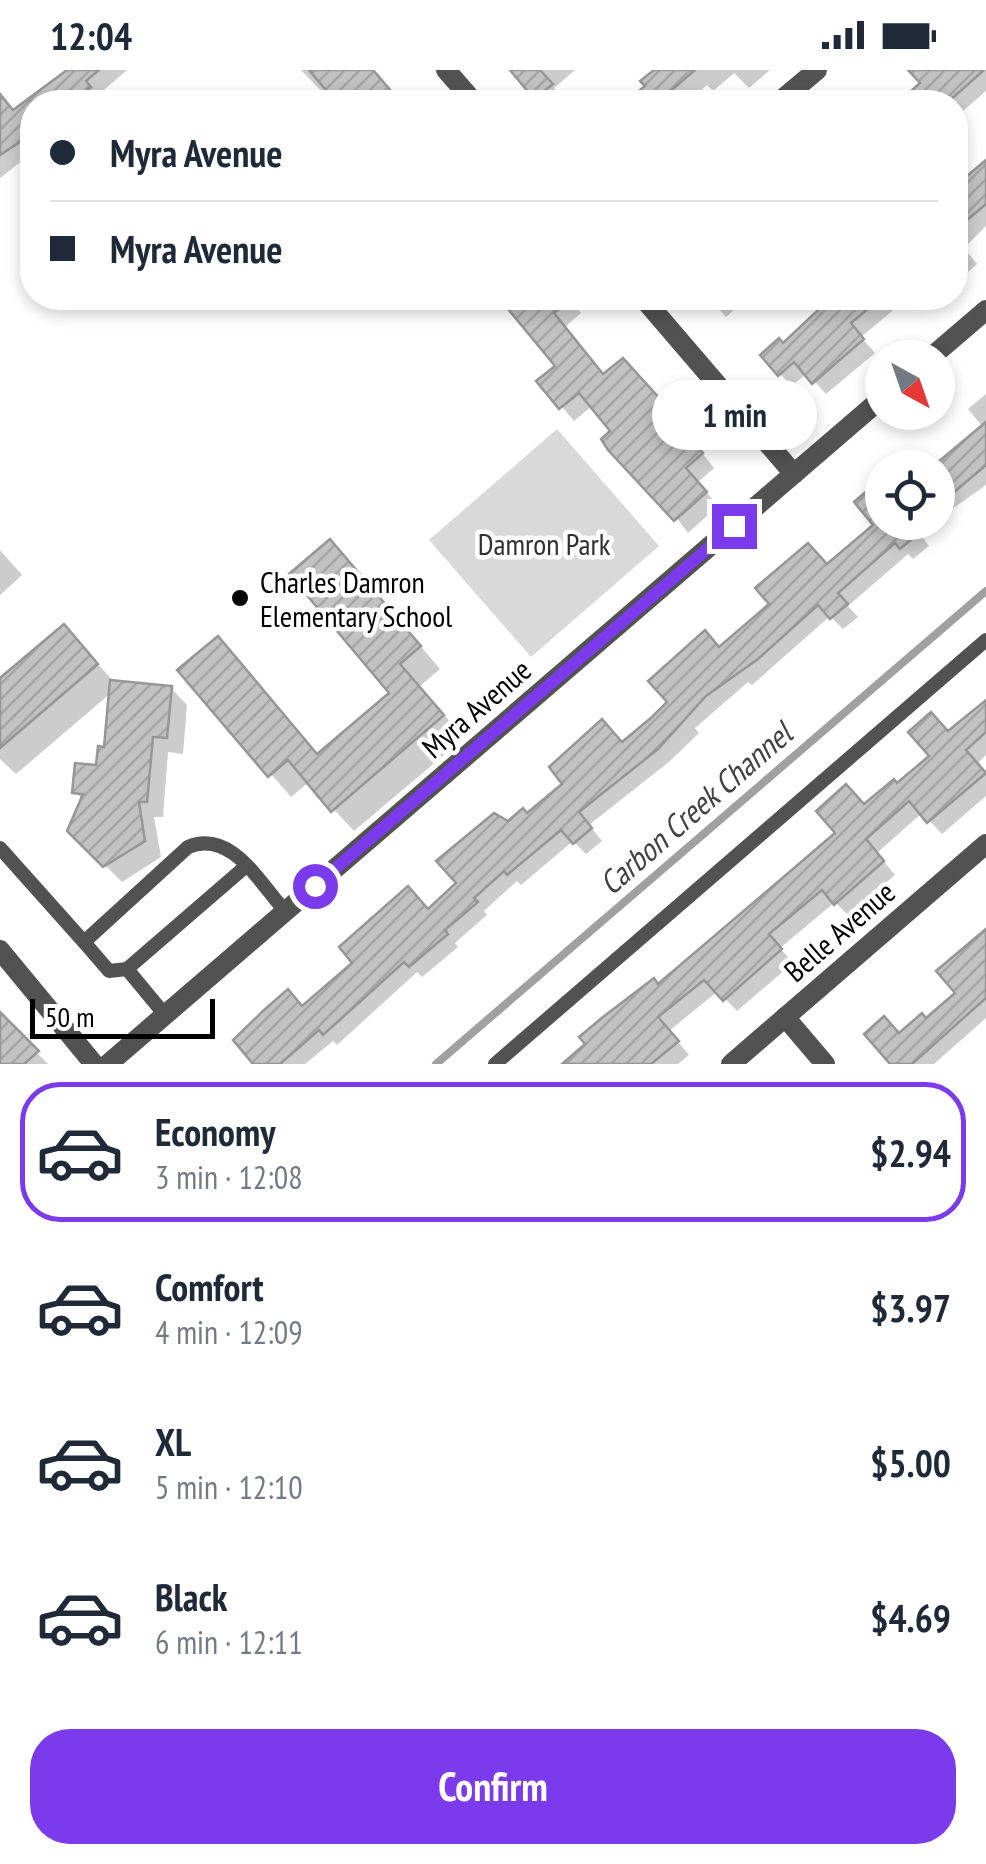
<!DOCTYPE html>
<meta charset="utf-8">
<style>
:root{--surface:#fff;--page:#f2f2f3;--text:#1f2937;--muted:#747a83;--line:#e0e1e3;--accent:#7c3aed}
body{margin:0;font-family:"PT Sans Narrow",sans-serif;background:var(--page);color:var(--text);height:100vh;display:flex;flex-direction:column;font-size:38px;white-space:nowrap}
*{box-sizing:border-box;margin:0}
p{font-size:32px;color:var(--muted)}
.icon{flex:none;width:55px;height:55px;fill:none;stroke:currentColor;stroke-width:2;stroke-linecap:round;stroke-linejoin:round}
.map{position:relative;height:994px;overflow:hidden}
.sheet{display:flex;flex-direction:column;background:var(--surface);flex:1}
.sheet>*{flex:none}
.top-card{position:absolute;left:20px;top:20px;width:948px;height:220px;border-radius:40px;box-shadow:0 5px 15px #0003;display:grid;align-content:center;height:220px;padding:0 30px;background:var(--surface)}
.needle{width:65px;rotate:140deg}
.controls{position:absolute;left:865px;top:270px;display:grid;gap:20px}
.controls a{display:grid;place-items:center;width:90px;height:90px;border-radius:50%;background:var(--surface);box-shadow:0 5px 15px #0003;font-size:50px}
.scale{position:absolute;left:30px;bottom:25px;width:185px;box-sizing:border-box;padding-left:10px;border:5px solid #000;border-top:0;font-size:28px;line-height:35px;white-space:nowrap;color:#000;-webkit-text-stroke:8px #fff;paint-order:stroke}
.end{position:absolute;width:45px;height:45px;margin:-22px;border:12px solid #7c3aed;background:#fff;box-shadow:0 0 0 5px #fff}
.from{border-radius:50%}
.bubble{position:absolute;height:70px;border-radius:35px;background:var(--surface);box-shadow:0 5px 15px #0003;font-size:32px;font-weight:600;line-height:70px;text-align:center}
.top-card b{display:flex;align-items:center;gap:35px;height:95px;font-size:38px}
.top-card b+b{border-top:2px solid var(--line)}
.top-card i{width:25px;height:25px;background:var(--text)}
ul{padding:18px 0 0;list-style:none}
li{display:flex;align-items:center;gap:30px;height:140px;margin:0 20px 15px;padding:0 10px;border:5px solid transparent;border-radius:40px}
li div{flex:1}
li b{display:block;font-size:38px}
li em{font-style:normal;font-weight:600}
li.current{border-color:var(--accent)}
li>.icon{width:90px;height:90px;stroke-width:1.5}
.primary-button{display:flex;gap:20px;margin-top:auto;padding:20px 30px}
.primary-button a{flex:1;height:115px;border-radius:40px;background:var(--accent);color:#fff;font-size:40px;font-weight:600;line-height:115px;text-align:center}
.status{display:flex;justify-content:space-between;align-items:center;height:70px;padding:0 50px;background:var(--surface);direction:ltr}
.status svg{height:28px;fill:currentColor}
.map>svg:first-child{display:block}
.park{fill:#d9d9d9}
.shadow{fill:#0003}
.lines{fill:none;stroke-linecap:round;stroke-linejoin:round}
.stream{stroke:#a0a0a0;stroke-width:8}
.building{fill:url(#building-hatch);stroke:#969696;stroke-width:2.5}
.service{stroke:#525252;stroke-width:14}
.minor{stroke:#525252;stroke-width:20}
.route{stroke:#7c3aed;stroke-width:12}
.poi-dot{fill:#000;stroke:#fff;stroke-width:4}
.labels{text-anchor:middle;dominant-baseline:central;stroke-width:9;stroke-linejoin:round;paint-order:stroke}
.park-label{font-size:30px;fill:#303030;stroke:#fff}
.poi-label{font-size:30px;fill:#000;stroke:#fff;text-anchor:start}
.street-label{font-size:30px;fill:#000;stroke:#fff}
.water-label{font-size:32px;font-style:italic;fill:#414141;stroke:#fff}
</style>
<div class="status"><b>12:04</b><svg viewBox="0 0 49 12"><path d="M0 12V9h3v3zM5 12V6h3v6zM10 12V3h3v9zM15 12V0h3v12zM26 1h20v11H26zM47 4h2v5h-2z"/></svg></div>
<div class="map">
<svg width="986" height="994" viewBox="0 0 986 994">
<defs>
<pattern id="building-hatch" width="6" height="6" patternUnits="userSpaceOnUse" patternTransform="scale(2.5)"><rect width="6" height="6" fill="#c2c2c2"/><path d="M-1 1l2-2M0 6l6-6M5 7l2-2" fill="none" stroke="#a5a5a5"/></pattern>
</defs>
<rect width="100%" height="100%" fill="#fff"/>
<polygon class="park" points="557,359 659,476 531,587 429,470"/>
<g class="shadow">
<polygon points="71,0 127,0 97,26 100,32 32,32 32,83 0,108 0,28 15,43"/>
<polygon points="301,0 373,0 400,32 340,32 328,19 323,23"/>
<polygon points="513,0 575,0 554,18 563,28 558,32 541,32"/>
<polygon points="657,0 770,0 749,18 734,3 713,21 707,15 688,32 628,32 648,16"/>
<polygon points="912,0 986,0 986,21 955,48 955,32 902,32 924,13"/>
<polygon points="986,93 986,156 964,178 977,194 955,214 955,119"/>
<polygon points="502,228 568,228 581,243 565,257 604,306 673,346 714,398 698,412 718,436 688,463 592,336 574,351 540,311 558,296"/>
<polygon points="708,228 748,228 726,247"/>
<polygon points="837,228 908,228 861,267 875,283 826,324 807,303 792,316 780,304 784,276"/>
<polygon points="986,324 986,415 938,449 935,398 983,357 968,339"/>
<polygon points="912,387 923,398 899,398"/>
<polygon points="882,411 882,452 933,452 920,464 929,476 913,489 908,484 848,536 858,547 843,559 830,546 752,615 748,612 695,658 699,663 670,691 589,755 602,771 586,784 573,771 521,815 517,811 484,841 487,845 455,873 458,877 422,907 417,902 337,975 333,971 305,994 250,994 303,939 460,813 509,754 527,746 623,675 720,579 876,455 857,432"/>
<polygon points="0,480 22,505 0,525"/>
<polygon points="351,494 440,599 420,616 464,668 354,761 309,712 291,727 181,600 218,569 319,685 392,623"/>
<polygon points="64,557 115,613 171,618 187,635 183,684 168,682 163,747 154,747 161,787 122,812 70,760 83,730 75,722 98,697 106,679 111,623 16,704 0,689 0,612"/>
<polygon points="986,631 986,685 977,694 986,704 986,726 942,764 922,743 877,783 895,805 848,845 835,832 780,878 793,893 737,941 718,921 669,961 689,985 678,994 564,994 865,737 898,716"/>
<polygon points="986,862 986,948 934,994 893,994 900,966 927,951 959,923"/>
<polygon points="0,946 48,994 0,994"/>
</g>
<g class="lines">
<polyline class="stream" points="436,994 986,521"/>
</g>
<g class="building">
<polygon points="67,0 99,0 86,11 91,17 72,32 32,32 32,64 0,85 0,24 13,40"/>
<polygon points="309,0 373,0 392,22 380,32 336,32"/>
<polygon points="510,0 540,0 553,14 534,29"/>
<polygon points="654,0 695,0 658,32 625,32 645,16 640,11"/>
<polygon points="908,0 984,0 948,32 899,32 920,13"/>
<polygon points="986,90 986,134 955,160 955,116"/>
<polygon points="499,228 572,228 554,243 603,304 623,288 661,330 703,383 686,398 707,422 674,451 608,380 601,369 610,361 579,323 559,339 536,311 555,296"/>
<polygon points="831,228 881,228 851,253 864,269 812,314 794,292 778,306 760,285 779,268 783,273"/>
<polygon points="986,352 986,395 947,428 938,418 938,392"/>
<polygon points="882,408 882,452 932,452 900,479 895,473 838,523 848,534 830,549 818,535 758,589 706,626 658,679 579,742 592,758 573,774 561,760 507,805 504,801 474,828 478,832 445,860 448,864 409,897 404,892 323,965 319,960 280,994 253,994 233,970 264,940 288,919 302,936 352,893 339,877 408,816 428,839 456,813 436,791 494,743 508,751 523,738 527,743 562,714 549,697 602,649 622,672 652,647 667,632 648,611 705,560 719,577 769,534 755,518 808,473 827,494 873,455 854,432"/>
<polygon points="330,469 421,576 400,594 444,645 331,742 288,690 268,707 177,600 218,566 317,684 389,623 289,504"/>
<polygon points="64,554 98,594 0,678 0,608"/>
<polygon points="110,610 172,616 167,668 153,667 147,732 139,732 145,771 103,797 67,761 83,724 72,723 75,693 96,695 98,676 104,677"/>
<polygon points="986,630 986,662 966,680 986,703 927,753 909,731 866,769 884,791 834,835 822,820 769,864 782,879 723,931 704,910 658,947 679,971 651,994 562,994 585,974 579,967 603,947 654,908 658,914 835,763 816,741 846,714 864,734 894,709 897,713 929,686 908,662 931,642 948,661"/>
<polygon points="986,859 986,928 912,994 890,994 864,964 884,946 899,963 922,943 926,948 955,923 936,901"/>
<polygon points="0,942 39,981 24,994 0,994"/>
</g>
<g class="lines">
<g class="service">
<path d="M0,778L84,872L188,777C231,759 259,812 285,841"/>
<polyline points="84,872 109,901 127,899 245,797"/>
<polyline points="127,899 165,945"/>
<polyline points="495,994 986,570"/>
</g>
<g class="minor">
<polyline points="446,0 474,32"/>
<polyline points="779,32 817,0"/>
<polyline points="643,228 794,404"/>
<polyline points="930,288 986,240"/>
<polyline points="0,880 94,994"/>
<polyline points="785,947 825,994"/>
<polyline points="108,994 882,328"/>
<polyline points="731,994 986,774"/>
</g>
</g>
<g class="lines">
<polyline class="route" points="315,816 734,456"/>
</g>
<circle class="poi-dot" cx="240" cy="528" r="10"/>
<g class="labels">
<g class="park-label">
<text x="544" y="473">Damron Park</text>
</g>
<g class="poi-label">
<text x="260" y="511">Charles Damron<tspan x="260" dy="34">Elementary School</tspan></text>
</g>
<g class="street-label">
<text transform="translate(476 638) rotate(-41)">Myra Avenue</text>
<text transform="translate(839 861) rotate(-41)">Belle Avenue</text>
</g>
<g class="water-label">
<text transform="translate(695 738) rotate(-41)">Carbon Creek Channel</text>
</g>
</g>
</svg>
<div class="controls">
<a><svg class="needle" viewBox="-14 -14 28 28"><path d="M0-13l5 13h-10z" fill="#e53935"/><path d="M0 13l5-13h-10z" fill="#747a83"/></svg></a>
<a><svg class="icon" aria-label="locate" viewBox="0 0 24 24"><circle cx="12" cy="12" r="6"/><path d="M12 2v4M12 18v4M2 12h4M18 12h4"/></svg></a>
</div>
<div class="scale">50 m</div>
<i class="end from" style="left:315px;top:816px"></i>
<i class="end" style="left:734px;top:456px"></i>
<div class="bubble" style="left:652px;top:310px;width:165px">1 min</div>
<div class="top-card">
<b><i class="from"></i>Myra Avenue</b>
<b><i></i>Myra Avenue</b>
</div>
</div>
<section class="sheet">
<ul>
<li class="current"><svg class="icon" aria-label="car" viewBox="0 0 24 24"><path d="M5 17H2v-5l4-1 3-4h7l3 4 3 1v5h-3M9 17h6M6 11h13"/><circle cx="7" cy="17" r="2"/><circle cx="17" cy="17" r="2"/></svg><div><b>Economy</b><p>3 min · 12:08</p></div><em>$2.94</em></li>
<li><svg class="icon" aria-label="car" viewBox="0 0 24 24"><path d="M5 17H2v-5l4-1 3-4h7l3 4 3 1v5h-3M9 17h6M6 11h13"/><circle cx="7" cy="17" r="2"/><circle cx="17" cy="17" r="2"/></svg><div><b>Comfort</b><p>4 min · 12:09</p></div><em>$3.97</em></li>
<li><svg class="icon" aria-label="car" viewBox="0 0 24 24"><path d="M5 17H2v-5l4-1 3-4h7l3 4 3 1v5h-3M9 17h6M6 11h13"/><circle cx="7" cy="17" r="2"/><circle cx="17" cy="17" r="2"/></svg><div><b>XL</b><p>5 min · 12:10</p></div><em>$5.00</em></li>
<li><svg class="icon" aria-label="car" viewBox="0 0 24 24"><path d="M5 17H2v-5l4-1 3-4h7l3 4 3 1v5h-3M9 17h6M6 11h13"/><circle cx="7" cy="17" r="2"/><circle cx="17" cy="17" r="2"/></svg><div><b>Black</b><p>6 min · 12:11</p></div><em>$4.69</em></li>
</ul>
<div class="primary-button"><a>Confirm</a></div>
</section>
